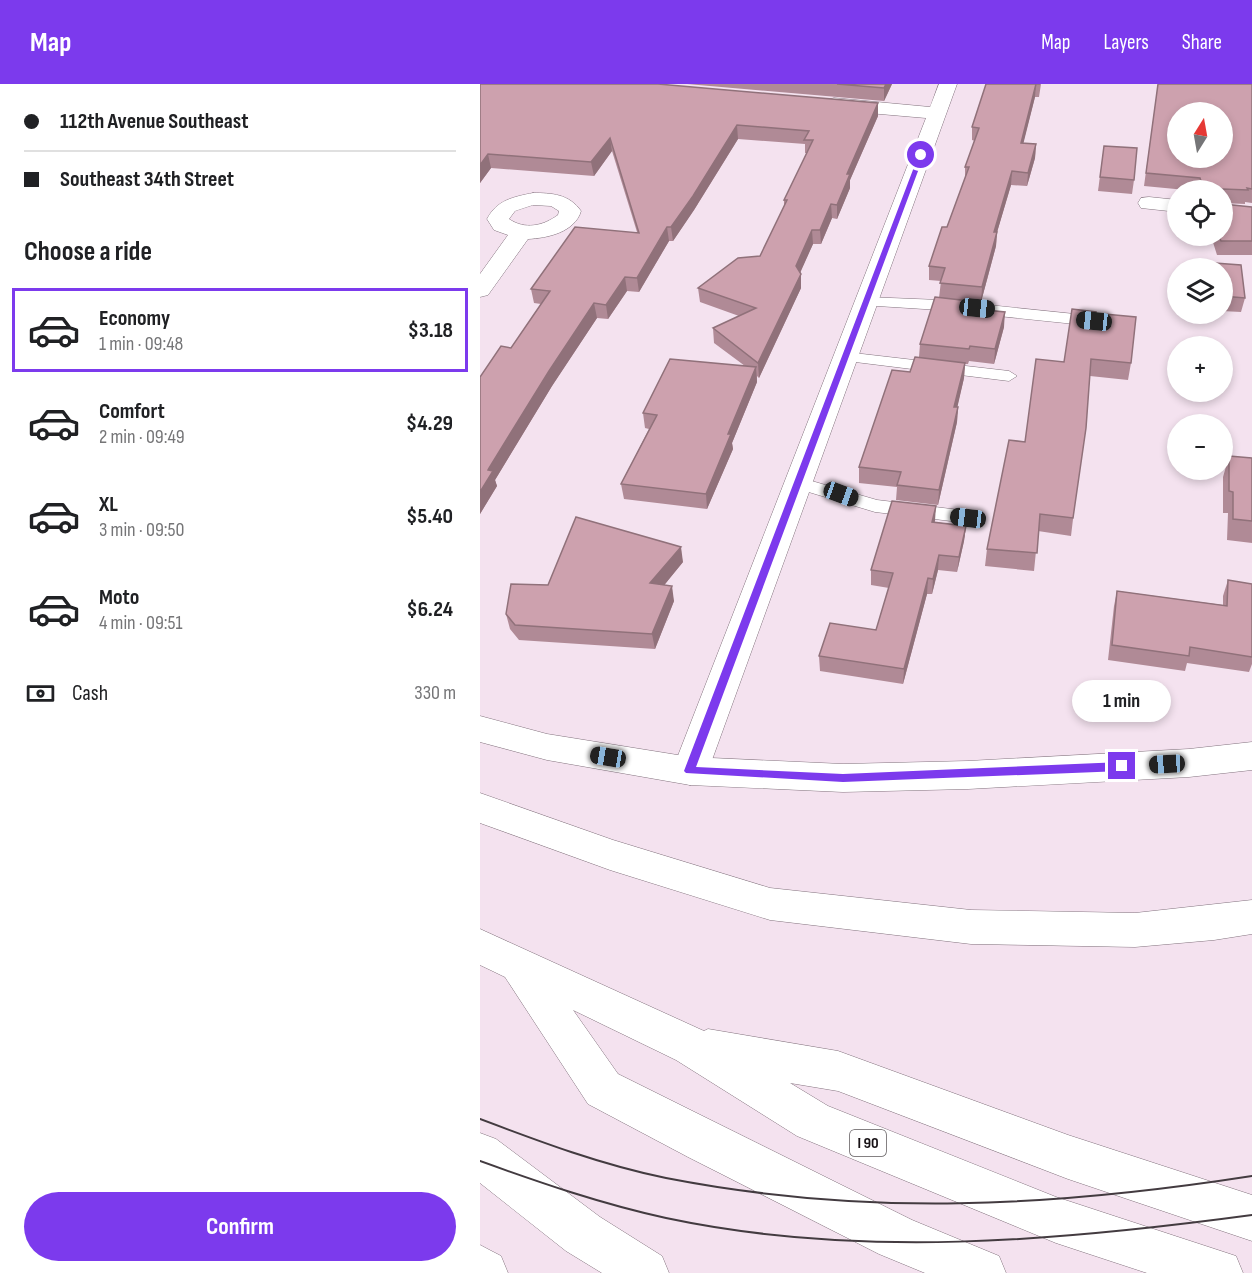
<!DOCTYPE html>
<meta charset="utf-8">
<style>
:root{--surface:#fff;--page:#f2f2f2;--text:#202124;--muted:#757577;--line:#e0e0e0;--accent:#7c3aed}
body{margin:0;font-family:"Sofia Sans Condensed",sans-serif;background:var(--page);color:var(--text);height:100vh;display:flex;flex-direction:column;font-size:22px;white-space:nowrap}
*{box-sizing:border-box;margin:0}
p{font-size:20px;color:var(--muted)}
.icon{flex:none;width:33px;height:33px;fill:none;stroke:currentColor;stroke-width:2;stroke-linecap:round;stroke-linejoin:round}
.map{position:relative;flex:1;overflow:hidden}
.details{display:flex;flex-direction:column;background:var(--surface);width:480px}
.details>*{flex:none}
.hud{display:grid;align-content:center;height:132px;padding:0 24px;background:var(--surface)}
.needle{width:39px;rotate:11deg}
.tools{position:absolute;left:687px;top:18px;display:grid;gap:12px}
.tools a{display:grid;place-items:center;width:66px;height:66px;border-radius:50%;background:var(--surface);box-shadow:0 3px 9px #0003;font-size:30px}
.end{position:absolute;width:27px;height:27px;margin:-14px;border:8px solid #7c3aed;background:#fff;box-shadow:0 0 0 3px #fff}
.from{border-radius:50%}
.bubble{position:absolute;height:42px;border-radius:21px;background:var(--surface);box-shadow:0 3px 9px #0003;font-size:20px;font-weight:700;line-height:42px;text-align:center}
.car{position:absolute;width:18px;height:36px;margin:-18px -9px;border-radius:8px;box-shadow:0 0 4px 2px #0007;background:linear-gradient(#222 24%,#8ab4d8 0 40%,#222 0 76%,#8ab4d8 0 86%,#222 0)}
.hud b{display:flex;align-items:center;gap:21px;height:57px;font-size:22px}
.hud b+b{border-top:2px solid var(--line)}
.hud i{width:15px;height:15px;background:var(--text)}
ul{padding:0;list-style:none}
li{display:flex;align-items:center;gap:18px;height:84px;margin:0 12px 9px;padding:0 12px;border:3px solid transparent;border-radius:0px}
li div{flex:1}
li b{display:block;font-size:22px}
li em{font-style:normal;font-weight:700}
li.selected{border-color:var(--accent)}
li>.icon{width:54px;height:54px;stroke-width:1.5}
h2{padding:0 24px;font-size:27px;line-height:72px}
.pay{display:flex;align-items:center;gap:15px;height:66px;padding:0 24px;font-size:22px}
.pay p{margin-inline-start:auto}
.action{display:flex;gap:12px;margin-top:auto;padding:12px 24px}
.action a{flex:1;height:69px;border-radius:36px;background:var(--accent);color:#fff;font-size:24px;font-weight:700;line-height:69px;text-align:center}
header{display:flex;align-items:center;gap:36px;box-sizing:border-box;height:84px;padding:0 30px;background:var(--accent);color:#fff}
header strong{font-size:28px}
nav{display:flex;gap:33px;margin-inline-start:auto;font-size:21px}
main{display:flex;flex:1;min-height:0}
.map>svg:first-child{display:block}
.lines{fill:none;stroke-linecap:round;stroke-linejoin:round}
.lane-casing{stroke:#83737e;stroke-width:1}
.street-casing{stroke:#83737e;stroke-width:1}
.secondary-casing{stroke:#83737e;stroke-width:1}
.highway-casing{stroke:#83737e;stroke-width:1}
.lane{fill:#fff;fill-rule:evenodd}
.street{fill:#fff;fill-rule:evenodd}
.secondary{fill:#fff;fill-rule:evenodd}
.highway{fill:#fff;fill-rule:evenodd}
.tram{stroke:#433b40;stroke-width:2}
.wall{fill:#b08a96}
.shaded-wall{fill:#90717a}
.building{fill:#cda1ae;stroke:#90717a;stroke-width:1.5;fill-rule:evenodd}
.route{fill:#7c3aed}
.labels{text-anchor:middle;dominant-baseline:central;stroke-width:4.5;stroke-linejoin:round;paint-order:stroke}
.shield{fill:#fff;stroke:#5d585b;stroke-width:1.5}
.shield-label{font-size:16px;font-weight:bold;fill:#171115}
</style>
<header>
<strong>Map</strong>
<nav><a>Map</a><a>Layers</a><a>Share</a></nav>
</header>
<main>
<section class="details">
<div class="hud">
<b><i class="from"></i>112th Avenue Southeast</b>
<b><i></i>Southeast 34th Street</b>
</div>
<h2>Choose a ride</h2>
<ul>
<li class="selected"><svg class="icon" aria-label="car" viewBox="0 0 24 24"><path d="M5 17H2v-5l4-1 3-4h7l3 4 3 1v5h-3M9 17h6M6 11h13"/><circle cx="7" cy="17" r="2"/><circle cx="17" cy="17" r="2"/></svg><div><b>Economy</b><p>1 min · 09:48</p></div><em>$3.18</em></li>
<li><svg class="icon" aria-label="car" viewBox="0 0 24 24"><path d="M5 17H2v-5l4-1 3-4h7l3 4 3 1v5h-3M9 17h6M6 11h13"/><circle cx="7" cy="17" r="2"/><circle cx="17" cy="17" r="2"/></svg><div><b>Comfort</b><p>2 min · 09:49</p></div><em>$4.29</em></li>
<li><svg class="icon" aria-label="car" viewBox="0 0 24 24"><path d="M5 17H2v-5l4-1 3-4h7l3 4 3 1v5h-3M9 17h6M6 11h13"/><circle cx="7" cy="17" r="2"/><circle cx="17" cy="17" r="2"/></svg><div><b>XL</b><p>3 min · 09:50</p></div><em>$5.40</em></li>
<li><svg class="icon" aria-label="car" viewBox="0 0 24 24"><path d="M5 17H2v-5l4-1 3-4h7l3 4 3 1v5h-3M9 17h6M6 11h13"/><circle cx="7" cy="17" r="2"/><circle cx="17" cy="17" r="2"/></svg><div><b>Moto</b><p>4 min · 09:51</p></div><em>$6.24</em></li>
</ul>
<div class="pay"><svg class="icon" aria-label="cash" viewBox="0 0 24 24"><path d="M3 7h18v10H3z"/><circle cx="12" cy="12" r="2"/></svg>Cash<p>330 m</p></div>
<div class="action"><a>Confirm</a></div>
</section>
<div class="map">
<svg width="772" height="1189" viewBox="0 0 772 1189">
<rect width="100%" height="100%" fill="#f4e2ef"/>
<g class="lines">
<g class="lane-casing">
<g id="lane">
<polygon points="386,213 460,216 614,232 622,237 614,242 460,226 381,221 378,218 381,215"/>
<polygon points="365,268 529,287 537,292 529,297 359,276 357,273 359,270"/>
<polygon points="318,393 397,416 488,427 495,429 497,433 495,437 488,439 395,428 312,403 309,399 312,395"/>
</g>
</g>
<g class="street-casing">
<g id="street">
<polygon points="459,0 477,0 228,687 222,697 210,701 198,697 192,687 446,34 354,26 347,24 345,20 347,16 354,14 450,23"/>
<path d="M53,109C72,109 89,110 101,127C95,148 68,154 48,155L8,211L0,213V190L28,151L14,146L7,135C17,116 33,113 53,109ZM53,121L71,122L79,127L78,131C63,142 45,146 29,135L35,127Z"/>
<polygon points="669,113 698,116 698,128 661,124 658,119 661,114"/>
</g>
</g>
<g class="secondary-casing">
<polygon id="secondary" points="0,632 67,650 210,673 363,680 488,677 709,665 772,658 772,686 709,693 488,705 363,708 210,701 67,676 0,658"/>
</g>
<g class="highway-casing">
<g id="highway">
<polygon points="0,709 133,756 290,804 491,826 655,829 772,816 772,850 734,856 655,863 491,860 290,836 130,786 0,739"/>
<polygon points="0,845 224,947 228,945 358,967 588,1051 772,1111 772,1157 588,1095 358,1007 310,999 348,1022 576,1113 756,1172 763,1189 667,1189 576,1159 317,1052 196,976 93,926 138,990 432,1136 519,1172 526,1189 445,1189 399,1170 208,1073 108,1020 25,893 0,881"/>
<polygon points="0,1049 16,1055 120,1133 182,1172 189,1189 122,1189 86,1167 0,1099"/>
<polygon points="0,1161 21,1172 28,1189 0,1189"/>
</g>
</g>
<use href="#lane" class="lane"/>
<use href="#street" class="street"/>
<use href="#secondary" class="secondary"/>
<use href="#highway" class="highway"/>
<g class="tram">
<path d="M0,1035C61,1058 122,1081 186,1094C386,1133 572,1123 772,1092"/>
<path d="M0,1077C61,1099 122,1120 186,1134C379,1175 579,1157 772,1131"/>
</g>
</g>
<g class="wall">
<polygon points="0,0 398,19 398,32 370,96 370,104 357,135 352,134 341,160 333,160 320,188 321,204 279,294 277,292 277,298 252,359 253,365 227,425 144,415 141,400 169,345 165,344 163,329 265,282 234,259 233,244 259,232 220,218 218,204 280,172 304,123 304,116 327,69 325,69 325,60 258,55 214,126 193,157 189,157 159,208 147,207 128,235 117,234 72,302 15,396 17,402 0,430 0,293 31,264 61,220 54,219 51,205 157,148 132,67 114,92 11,84 0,99"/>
<polygon points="207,0 412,0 404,17"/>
<polygon points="506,0 561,0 559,13 555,13 543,59 556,60 555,74 547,102 531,101 517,148 516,162 501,218 498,218 497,225 524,243 514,280 489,277 488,280 485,280 484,294 477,323 478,323 477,338 458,421 416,416 417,403 379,399 379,383 430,288 439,273 440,260 459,214 461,197 449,196 449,182 467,143 485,95 485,83 495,57 492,56 492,43"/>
<polygon points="678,0 772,0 772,119 765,118 765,120 743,119 743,120 772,123 772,171 737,171 731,152 742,152 742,106 706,106 664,102"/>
<polygon points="624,62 654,96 652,110 618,107"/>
<polygon points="721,178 761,181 765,214 761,228 742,227 742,184 720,184"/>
<polygon points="615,236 651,279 648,296 610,292 591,452 558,447 554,487 505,482 507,465 545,358 584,278"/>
<polygon points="749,372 772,374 772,459 747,456 748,429 743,429 743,393"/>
<polygon points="455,438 486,442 484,457 477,488 458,486 452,510 447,510 423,600 340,587 339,572 396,546 409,504 391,501 391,486"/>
<polygon points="203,478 184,501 194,517 175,565 39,556 30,545 26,530 68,501"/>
<polygon points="748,496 772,500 772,580 769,588 707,579 705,587 628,576 634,522 637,507 743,521 743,512"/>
</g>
<g class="shaded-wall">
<polygon points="406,0 412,0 404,17 404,4"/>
<polygon points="556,0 555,13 540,73 541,59"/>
<polygon points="398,19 398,32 370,96 370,104 357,135 357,121 367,90"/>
<polygon points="257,41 258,55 214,126 193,157 191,143"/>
<polygon points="130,54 132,67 114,92 111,78"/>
<polygon points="556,60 555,74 547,102 548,89"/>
<polygon points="8,70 11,84 0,99 0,81"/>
<polygon points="532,87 531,101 513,162 514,148"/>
<polygon points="351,120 352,134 341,160 340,146"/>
<polygon points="187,143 189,157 159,208 157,194"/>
<polygon points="332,146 333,160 317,196 316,182"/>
<polygon points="517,148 516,162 501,218 502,203"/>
<polygon points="321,190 321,204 279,294 278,279"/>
<polygon points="145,193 147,207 128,235 126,221"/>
<polygon points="114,219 117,234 72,302 15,396 17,402 0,430 0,408 9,384 69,287"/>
<polygon points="525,228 524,243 514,280 515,265"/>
<polygon points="485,279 484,294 474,338 474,323"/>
<polygon points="276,283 277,298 252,359 253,365 227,425 226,410 248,350"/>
<polygon points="478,323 477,338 458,421 459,406"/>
<polygon points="456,422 455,437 451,453 452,438"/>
<polygon points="486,442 484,457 477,488 479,473"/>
<polygon points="201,463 203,478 173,515 170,499"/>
<polygon points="459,471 458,486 452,510 453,495"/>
<polygon points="448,494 447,510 423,600 424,585"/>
<polygon points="192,502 194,517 175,565 172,550"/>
</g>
<g class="building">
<polygon points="0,0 178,0 398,19 367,90 370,90 357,121 351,120 340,146 332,146 316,182 321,190 278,279 233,244 276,224 218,204 258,174 280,172 307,116 304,116 333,56 324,56 329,47 257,41 213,112 191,143 187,143 157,194 145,193 126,221 114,219 69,287 9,384 8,386 13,387 0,408 0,293 21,262 31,264 70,207 51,205 95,143 159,149 130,54 111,78 8,70 0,81"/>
<polygon points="357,0 406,0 404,4"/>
<polygon points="506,0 560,0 556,0 541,59 556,60 548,89 532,87 514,148 517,148 502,203 460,199 465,184 449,182 462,143 467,143 489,83 485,83 499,44 492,43"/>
<path d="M678,0H772V105L767,104L768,106L743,105V120L772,123V157H741L739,152H742V106H724L720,94L666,89ZM698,28H742V74H698Z"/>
<polygon points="624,62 657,64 654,96 620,93"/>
<polygon points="721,178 761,181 765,214 742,212 742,184 722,184"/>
<polygon points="455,213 498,218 496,225 525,228 515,265 490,262 489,265 440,260"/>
<polygon points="592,225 616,228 615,236 625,237 625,230 656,233 651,279 611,275 606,344 593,434 560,430 557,469 507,465 529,356 545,358 556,275 584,278"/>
<polygon points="435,273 485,279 474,323 478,323 459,406 417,401 421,388 379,383 412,286 430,288"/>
<polygon points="190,275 276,283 248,350 251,350 226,410 141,400 177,331 163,329"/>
<polygon points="749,372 772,374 772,437 753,435 753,408 749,407"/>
<polygon points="412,417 456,422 452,438 486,442 479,473 459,471 453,495 448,494 424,585 339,572 350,539 396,546 413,489 391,486"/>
<polygon points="96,433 201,463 170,499 192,502 172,550 35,541 26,530 31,500 68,501"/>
<polygon points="748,496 772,500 772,573 710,563 709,572 632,561 637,507 747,522"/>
</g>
<polygon class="route" points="439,70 444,71 216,683 363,690 642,678 648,682 642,687 363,698 206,689 204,687"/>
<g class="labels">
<rect class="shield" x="370" y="1046" width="36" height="26" rx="4.5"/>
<g class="shield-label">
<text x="388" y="1059">I 90</text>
</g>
</g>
</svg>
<div class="tools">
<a><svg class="needle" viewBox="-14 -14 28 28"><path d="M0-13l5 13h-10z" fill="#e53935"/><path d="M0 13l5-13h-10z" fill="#757577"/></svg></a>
<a><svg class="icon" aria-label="locate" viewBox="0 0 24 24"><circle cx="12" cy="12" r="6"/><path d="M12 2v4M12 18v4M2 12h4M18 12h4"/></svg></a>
<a><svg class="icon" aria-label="layers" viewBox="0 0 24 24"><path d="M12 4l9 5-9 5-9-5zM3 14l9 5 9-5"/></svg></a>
<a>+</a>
<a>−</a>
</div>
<i class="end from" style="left:441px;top:71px"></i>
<i class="end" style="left:642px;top:682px"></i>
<div class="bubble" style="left:592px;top:596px;width:99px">1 min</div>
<i class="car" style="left:497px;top:224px;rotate:96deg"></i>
<i class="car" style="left:614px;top:237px;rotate:276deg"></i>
<i class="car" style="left:361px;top:410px;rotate:110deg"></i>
<i class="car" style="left:488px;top:434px;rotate:277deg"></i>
<i class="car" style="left:128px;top:673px;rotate:279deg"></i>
<i class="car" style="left:687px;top:680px;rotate:267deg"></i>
</div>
</main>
